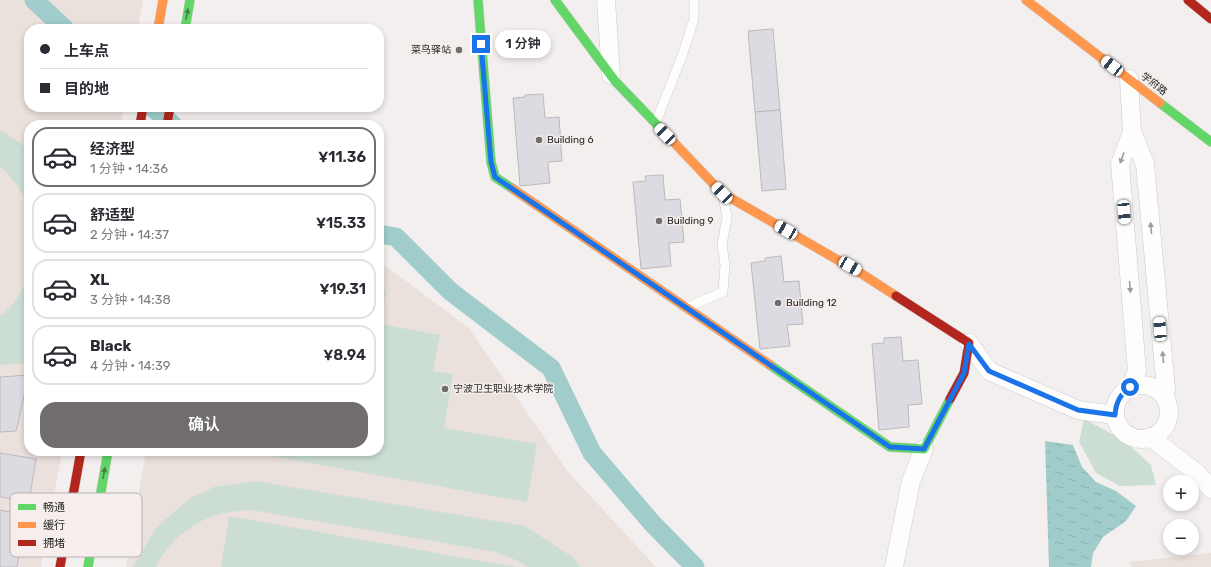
<!DOCTYPE html>
<html lang="zh">
<meta charset="utf-8">
<style>
:root{--surface:#fff;--page:#f2f2f3;--text:#2b2b33;--muted:#7c7c81;--line:#e1e1e2;--accent:#706d6c}
body{margin:0;font-family:Rubik,"Noto Sans SC",sans-serif;background:var(--page);color:var(--text);height:100vh;display:flex;flex-direction:column;font-size:15px;white-space:nowrap}
*{box-sizing:border-box;margin:0}
p{font-size:13px;color:var(--muted)}
.icon{flex:none;width:22px;height:22px;fill:none;stroke:currentColor;stroke-width:2;stroke-linecap:round;stroke-linejoin:round}
.map{position:relative;flex:1;overflow:hidden}
.drawer{position:absolute;left:24px;top:120px;width:360px;height:336px;display:flex;flex-direction:column;background:var(--surface);border-radius:16px;box-shadow:0 2px 6px #0003}
.drawer>*{flex:none}
.top-card{position:absolute;left:24px;top:24px;width:360px;height:88px;border-radius:16px;box-shadow:0 2px 6px #0003;display:grid;align-content:center;height:88px;padding:0 16px;background:var(--surface)}
.buttons{position:absolute;left:1163px;top:475px;display:grid;gap:8px}
.buttons a{display:grid;place-items:center;width:36px;height:36px;border-radius:50%;background:var(--surface);box-shadow:0 2px 6px #0003;font-size:20px}
.end{position:absolute;width:18px;height:18px;margin:-9px;border:5px solid #1a73e8;background:#fff;box-shadow:0 0 0 2px #fff}
.from{border-radius:50%}
.bubble{position:absolute;height:28px;border-radius:14px;background:var(--surface);box-shadow:0 2px 6px #0003;font-size:13px;font-weight:600;line-height:28px;text-align:center}
.car{position:absolute;width:12px;height:24px;margin:-12px -6px;border-radius:5px;box-shadow:0 0 3px 1px #0007;background:linear-gradient(#fff 24%,#345 0 40%,#fff 0 76%,#345 0 86%,#fff 0)}
.top-card b{display:flex;align-items:center;gap:14px;height:38px;font-size:15px}
.top-card b+b{border-top:1px solid var(--line)}
.top-card i{width:10px;height:10px;background:var(--text)}
ul{padding:7px 0 0;list-style:none}
li{display:flex;align-items:center;gap:12px;height:60px;margin:0 8px 6px;padding:0 8px;border:2px solid var(--line);border-radius:16px}
li div{flex:1}
li b{display:block;font-size:15px}
li em{font-style:normal;font-weight:600}
li.active{border-color:var(--accent)}
li>.icon{width:36px;height:36px;stroke-width:1.5}
.primary-button{display:flex;gap:8px;margin-top:auto;padding:8px 16px}
.primary-button a{flex:1;height:46px;border-radius:16px;background:var(--accent);color:#fff;font-size:16px;font-weight:600;line-height:46px;text-align:center}
.map>svg:first-child{display:block}
.built{fill:#eae0dc}
.park{fill:#ccded4}
.water{fill:url(#water-ripples)}
.lines{fill:none;stroke-linecap:round;stroke-linejoin:round}
.canal{stroke:#a1cccc;stroke-width:19}
.building{fill:#dddbe2;stroke:#bbbaba}
.lane-casing{stroke:#cecbca;stroke-width:10}
.street-casing{stroke:#cecbca;stroke-width:19}
.fast-casing{stroke:#cecbca;stroke-width:10}
.slow-casing{stroke:#cecbca;stroke-width:10}
.jam-casing{stroke:#cecbca;stroke-width:10}
.lane{stroke:#fdfdfc;stroke-width:9}
.street{stroke:#fdfdfc;stroke-width:18}
.fast{stroke:#63d668;stroke-width:9}
.slow{stroke:#ff974d;stroke-width:9}
.jam{stroke:#b3261e;stroke-width:9}
.oneway{fill:#467e47}
.oneway2{fill:#9e9d9c}
.route{stroke:#1a73e8;stroke-width:5}
.poi-dot{fill:#706d6c;stroke:#f5eeec;stroke-width:1.5}
.labels{text-anchor:middle;dominant-baseline:central;stroke-width:3;stroke-linejoin:round;paint-order:stroke}
.poi-label{font-size:10px;fill:#292726;stroke:#f5eeec;text-anchor:start}
.street-label{font-size:10px;fill:#292726;stroke:#f5eeec}
.key{fill:#f5eeec;stroke:#b8b2b1;stroke-width:1}
.key-label{font-size:11px;fill:#292726}
</style>
<div class="map">
<svg width="1211" height="567" viewBox="0 0 1211 567">
<defs>
<pattern id="water-ripples" width="26" height="14" patternUnits="userSpaceOnUse"><rect width="26" height="14" fill="#a1cccc"/><path d="M2 4q2-2 4 0t4 0M15 11q2-2 4 0t4 0" fill="none" stroke="#8bafaf"/></pattern>
</defs>
<rect width="100%" height="100%" fill="#f3efee"/>
<g class="built">
<polygon points="0,0 143,0 138,29 29,29 29,107 124,107 120,125 29,125 29,451 62,451 41,567 0,567"/>
<polygon points="379,261 468,327 568,472 656,567 126,567 146,451 379,451"/>
<polygon points="1211,553 1211,567 1131,567 1130,562"/>
</g>
<g class="park">
<path d="M0,130L20,143L29,151V207C22,191 13,178 0,166Z"/>
<path d="M29,276V363L0,365V316C15,305 21,292 29,276Z"/>
<polygon points="379,290 386,291 380,324 440,335 433,371 453,374 444,428 537,444 527,502 243,451 379,451"/>
<polygon points="1084,419 1125,441 1151,465 1156,485 1120,486 1096,473 1079,442"/>
<path d="M255,481L525,526L574,558L581,567H528L516,560L496,552L251,510C243,511 236,511 229,512C198,517 169,539 156,567H133L156,528L175,511L191,498L214,487Z"/>
<polygon points="229,516 516,567 221,567"/>
</g>
<polygon class="water" points="1045,441 1073,445 1082,467 1096,482 1116,491 1136,506 1126,521 1103,537 1093,553 1091,567 1049,567"/>
<g class="lines">
<g class="canal">
<polyline points="34,0 65,29"/>
<polyline points="152,107 173,125"/>
<polyline points="379,234 396,237 450,291 551,368 592,453 652,523 695,567"/>
</g>
</g>
<g class="building">
<polygon points="773,29 780,110 755,112 748,31"/>
<polygon points="543,94 545,118 559,117 562,161 548,162 550,183 520,186 513,98 525,97 525,95"/>
<polygon points="780,110 786,189 762,191 755,112"/>
<polygon points="663,175 665,200 680,199 684,242 669,243 671,266 641,269 633,182 646,181 645,176"/>
<polygon points="781,256 784,282 799,281 803,324 787,325 790,346 760,349 751,263 765,261 765,258"/>
<polygon points="901,337 903,361 918,360 922,404 908,405 909,427 879,430 872,344 884,343 884,338"/>
<polygon points="29,375 16,431 0,432 0,377"/>
<polygon points="0,453 36,459 29,501 0,497"/>
<polygon points="0,510 26,515 17,567 0,567"/>
</g>
<g class="lines">
<g class="lane-casing">
<g id="lane">
<polyline points="656,122 682,56 694,19 694,0"/>
<polyline points="688,307 723,292 725,265 722,245 727,217 723,196"/>
</g>
</g>
<g class="street-casing">
<g id="street">
<polyline points="606,0 611,75"/>
<polyline points="1129,79 1132,132 1120,164 1137,371 1130,387"/>
<polyline points="1132,132 1145,164 1166,389 1164,396"/>
<polyline points="969,343 989,371 1078,410 1115,415"/>
<circle cx="1142" cy="412" r="27"/>
<polyline points="1150,437 1197,473 1211,489"/>
<polyline points="894,567 911,481 924,449"/>
</g>
</g>
<g class="fast-casing">
<g id="fast">
<polyline points="478,0 491,162 495,177 513,189"/>
<polyline points="555,0 615,81 664,132"/>
<polyline points="185,29 190,0"/>
<polyline points="1160,103 1211,142"/>
<polyline points="770,365 890,447 924,449 950,399"/>
<polyline points="88,567 108,451"/>
</g>
</g>
<g class="slow-casing">
<g id="slow">
<polyline points="1026,0 1160,103"/>
<polyline points="158,29 163,0"/>
<polyline points="664,132 722,193 862,274 896,296"/>
<polyline points="513,189 770,365"/>
</g>
</g>
<g class="jam-casing">
<g id="jam">
<polyline points="1188,0 1211,19"/>
<polyline points="140,125 143,107"/>
<polyline points="167,125 170,107"/>
<polyline points="896,296 969,343 964,373 950,399"/>
<polyline points="60,567 81,451"/>
</g>
</g>
<use href="#lane" class="lane"/>
<use href="#street" class="street"/>
<use href="#fast" class="fast"/>
<use href="#slow" class="slow"/>
<use href="#jam" class="jam"/>
</g>
<defs><path id="oneway-solid" d="M-6-.8H1V-3.2L6.5 0L1 3.2V.8H-6Z"/></defs>
<g class="oneway">
<use href="#oneway-solid" transform="translate(187 14) rotate(-79)"/>
<use href="#oneway-solid" transform="translate(104 473) rotate(-80)"/>
</g>
<g class="oneway2">
<use href="#oneway-solid" transform="translate(1122 158) rotate(110)"/>
<use href="#oneway-solid" transform="translate(1151 228) rotate(-95)"/>
<use href="#oneway-solid" transform="translate(1130 287) rotate(85)"/>
<use href="#oneway-solid" transform="translate(1163 357) rotate(-95)"/>
</g>
<g class="lines">
<path class="route" d="M481,44L491,162L495,177L890,447L924,449L964,373L969,344L989,371L1078,410L1115,415C1116,402 1120,395 1130,387"/>
</g>
<g class="poi-dot">
<circle cx="459" cy="50" r="4"/>
<circle cx="539" cy="140" r="4"/>
<circle cx="659" cy="221" r="4"/>
<circle cx="778" cy="303" r="4"/>
<circle cx="445" cy="389" r="4"/>
</g>
<g class="labels">
<g class="poi-label">
<text x="451" y="50" text-anchor="end">菜鸟驿站</text>
<text x="547" y="140">Building 6</text>
<text x="667" y="221">Building 9</text>
<text x="786" y="303">Building 12</text>
<text x="453" y="389">宁波卫生职业技术学院</text>
</g>
<g class="street-label">
<text transform="translate(1154 84) rotate(38)">学府路</text>
</g>
</g>
<rect x="10" y="493" width="132" height="64" rx="6" class="key"/>
<rect x="18" y="504" width="18" height="6" fill="#63d668"/>
<rect x="18" y="522" width="18" height="6" fill="#ff974d"/>
<rect x="18" y="540" width="18" height="6" fill="#b3261e"/>
<g class="key-label">
<text x="43" y="511">畅通</text>
<text x="43" y="529">缓行</text>
<text x="43" y="547">拥堵</text>
</g>
</svg>
<div class="buttons">
<a>+</a>
<a>−</a>
</div>
<i class="end from" style="left:1130px;top:387px"></i>
<i class="end" style="left:481px;top:44px"></i>
<div class="bubble" style="left:495px;top:30px;width:56px">1 分钟</div>
<i class="car" style="left:1112px;top:66px;rotate:308deg"></i>
<i class="car" style="left:665px;top:134px;rotate:316deg"></i>
<i class="car" style="left:722px;top:193px;rotate:316deg"></i>
<i class="car" style="left:1124px;top:212px;rotate:175deg"></i>
<i class="car" style="left:786px;top:230px;rotate:300deg"></i>
<i class="car" style="left:850px;top:266px;rotate:120deg"></i>
<i class="car" style="left:1160px;top:329px;rotate:355deg"></i>
<div class="top-card">
<b><i class="from"></i>上车点</b>
<b><i></i>目的地</b>
</div>
<section class="drawer">
<ul>
<li class="active"><svg class="icon" aria-label="car" viewBox="0 0 24 24"><path d="M5 17H2v-5l4-1 3-4h7l3 4 3 1v5h-3M9 17h6M6 11h13"/><circle cx="7" cy="17" r="2"/><circle cx="17" cy="17" r="2"/></svg><div><b>经济型</b><p>1 分钟 · 14:36</p></div><em>¥11.36</em></li>
<li><svg class="icon" aria-label="car" viewBox="0 0 24 24"><path d="M5 17H2v-5l4-1 3-4h7l3 4 3 1v5h-3M9 17h6M6 11h13"/><circle cx="7" cy="17" r="2"/><circle cx="17" cy="17" r="2"/></svg><div><b>舒适型</b><p>2 分钟 · 14:37</p></div><em>¥15.33</em></li>
<li><svg class="icon" aria-label="car" viewBox="0 0 24 24"><path d="M5 17H2v-5l4-1 3-4h7l3 4 3 1v5h-3M9 17h6M6 11h13"/><circle cx="7" cy="17" r="2"/><circle cx="17" cy="17" r="2"/></svg><div><b>XL</b><p>3 分钟 · 14:38</p></div><em>¥19.31</em></li>
<li><svg class="icon" aria-label="car" viewBox="0 0 24 24"><path d="M5 17H2v-5l4-1 3-4h7l3 4 3 1v5h-3M9 17h6M6 11h13"/><circle cx="7" cy="17" r="2"/><circle cx="17" cy="17" r="2"/></svg><div><b>Black</b><p>4 分钟 · 14:39</p></div><em>¥8.94</em></li>
</ul>
<div class="primary-button"><a>确认</a></div>
</section>
</div>
